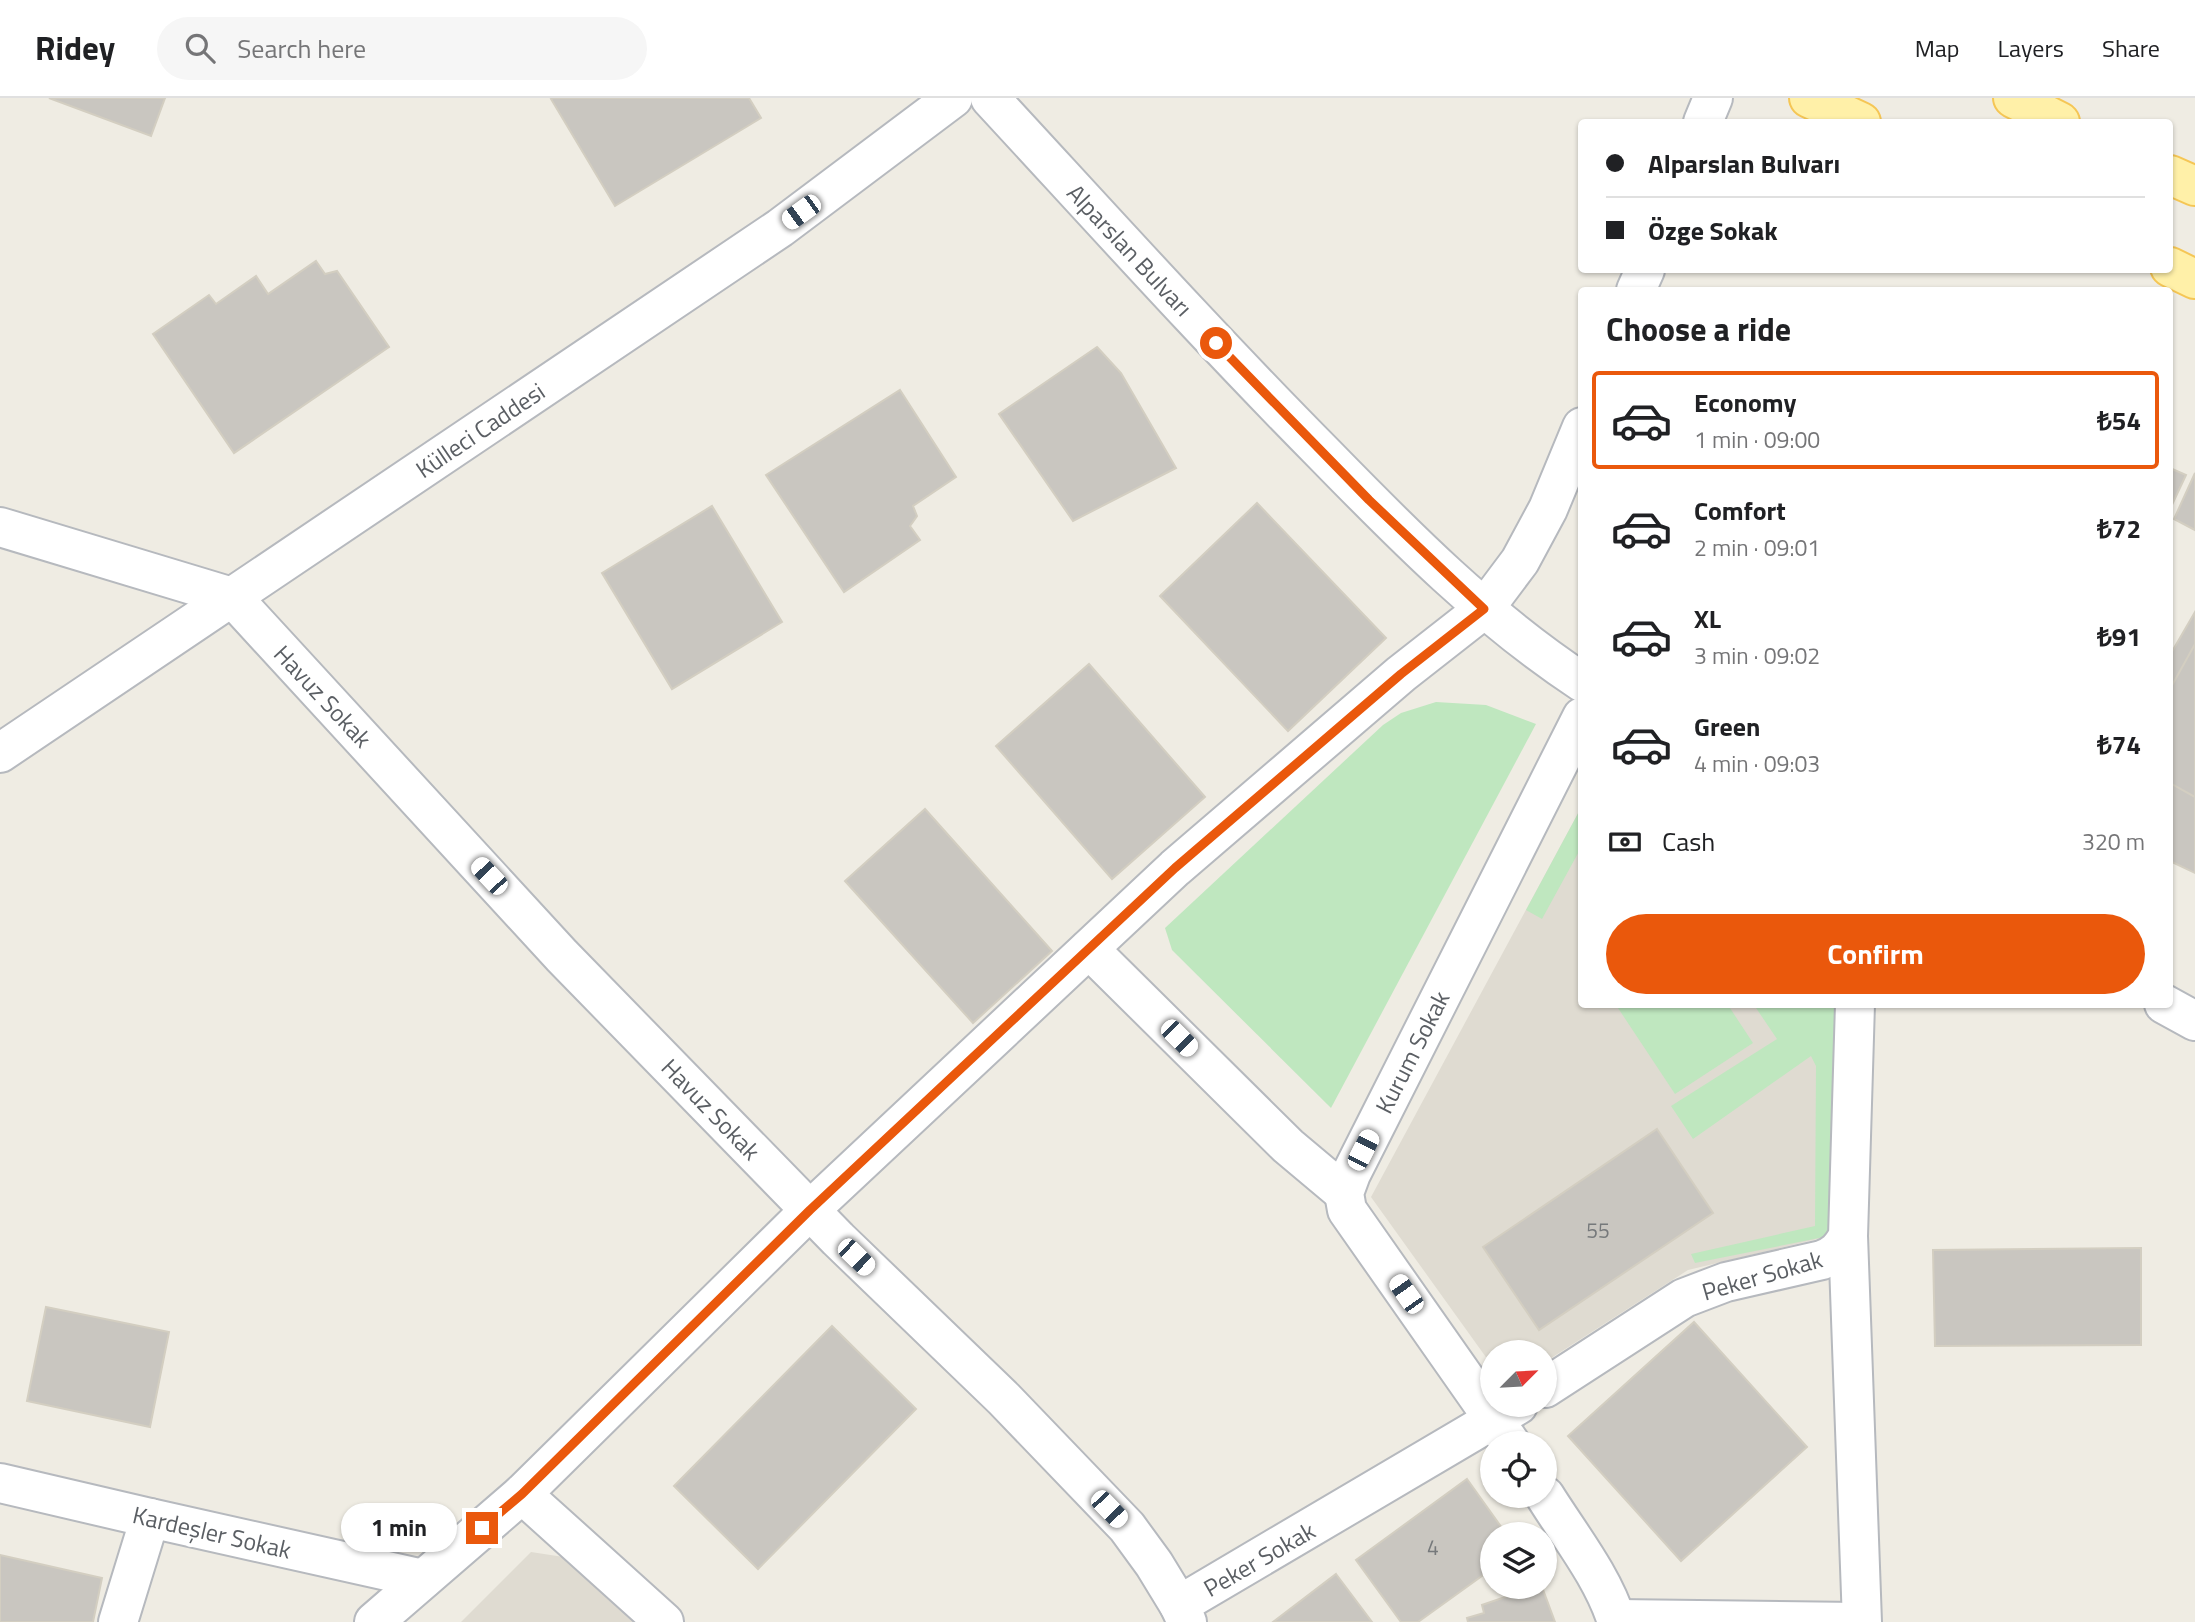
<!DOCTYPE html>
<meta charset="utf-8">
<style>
:root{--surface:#fff;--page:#f6f6f6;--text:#202124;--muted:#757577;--line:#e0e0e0;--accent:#ea580c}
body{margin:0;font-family:"Titillium Web",sans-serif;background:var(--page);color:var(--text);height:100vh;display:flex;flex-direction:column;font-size:26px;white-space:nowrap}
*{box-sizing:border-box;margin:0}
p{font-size:23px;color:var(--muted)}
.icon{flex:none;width:38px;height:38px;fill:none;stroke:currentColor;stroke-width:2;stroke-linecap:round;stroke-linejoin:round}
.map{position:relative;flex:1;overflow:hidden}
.drawer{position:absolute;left:1578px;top:189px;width:595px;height:721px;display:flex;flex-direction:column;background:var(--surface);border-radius:7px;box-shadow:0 2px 5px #0004}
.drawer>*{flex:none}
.guide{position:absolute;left:1578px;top:21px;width:595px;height:154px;border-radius:7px;box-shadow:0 2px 5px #0004;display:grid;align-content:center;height:154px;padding:0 28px;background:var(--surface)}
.needle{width:46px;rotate:66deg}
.buttons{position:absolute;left:1480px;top:1242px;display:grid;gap:14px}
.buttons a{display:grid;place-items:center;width:77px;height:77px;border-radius:50%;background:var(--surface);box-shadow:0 2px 5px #0004;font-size:35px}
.end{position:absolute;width:32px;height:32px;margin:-16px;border:9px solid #ea580c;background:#fff;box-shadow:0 0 0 4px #fff}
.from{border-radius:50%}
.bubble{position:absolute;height:49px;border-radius:24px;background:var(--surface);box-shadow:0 2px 5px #0004;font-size:23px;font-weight:700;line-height:49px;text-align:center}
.car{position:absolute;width:21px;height:42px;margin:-21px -10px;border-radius:9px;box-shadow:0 0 5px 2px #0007;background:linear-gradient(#fff 24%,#345 0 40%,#fff 0 76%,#345 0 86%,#fff 0)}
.guide b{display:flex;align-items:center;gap:24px;height:66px;font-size:26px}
.guide b+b{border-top:2px solid var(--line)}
.guide i{width:18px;height:18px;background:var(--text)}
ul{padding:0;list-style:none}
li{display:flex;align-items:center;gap:21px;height:98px;margin:0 14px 10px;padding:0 14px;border:4px solid transparent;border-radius:7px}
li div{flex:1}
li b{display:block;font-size:26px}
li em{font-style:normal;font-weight:700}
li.on{border-color:var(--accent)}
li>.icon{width:63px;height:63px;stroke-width:1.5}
h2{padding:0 28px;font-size:32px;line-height:84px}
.pay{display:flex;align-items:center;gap:18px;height:77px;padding:0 28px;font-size:26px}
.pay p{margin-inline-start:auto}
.cta{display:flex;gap:14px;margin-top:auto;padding:14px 28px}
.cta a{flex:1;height:80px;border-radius:42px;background:var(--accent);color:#fff;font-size:28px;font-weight:700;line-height:80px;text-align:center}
header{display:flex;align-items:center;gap:42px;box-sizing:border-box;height:98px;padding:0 35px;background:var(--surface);border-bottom:2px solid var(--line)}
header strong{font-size:33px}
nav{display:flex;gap:38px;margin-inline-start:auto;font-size:24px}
.search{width:490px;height:63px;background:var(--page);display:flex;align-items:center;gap:18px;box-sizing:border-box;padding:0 24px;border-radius:38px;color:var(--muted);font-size:26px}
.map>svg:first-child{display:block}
.education{fill:#dfdbd1}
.green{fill:#bfe7bf}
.building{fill:#c9c6c0;stroke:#d3cec1;stroke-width:2}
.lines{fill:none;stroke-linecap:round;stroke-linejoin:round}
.minor-casing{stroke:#b6b9be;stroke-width:42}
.major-casing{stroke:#f5c655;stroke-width:42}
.minor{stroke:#fff;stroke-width:38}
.major{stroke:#fff0a8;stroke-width:38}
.route{stroke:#ea580c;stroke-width:9}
.labels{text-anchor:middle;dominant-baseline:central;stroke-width:7;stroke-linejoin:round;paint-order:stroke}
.number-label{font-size:21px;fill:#76797b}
.street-label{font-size:24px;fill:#5b5f64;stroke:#fff}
</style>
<header>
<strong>Ridey</strong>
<div class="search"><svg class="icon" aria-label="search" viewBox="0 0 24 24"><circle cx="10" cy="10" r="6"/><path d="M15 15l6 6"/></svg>Search here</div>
<nav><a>Map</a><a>Layers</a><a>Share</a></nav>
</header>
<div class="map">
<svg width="2195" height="1524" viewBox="0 0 2195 1524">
<rect width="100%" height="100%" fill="#efece3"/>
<g class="education">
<polygon points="1582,708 1582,906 1835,907 1831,1021 1834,1137 1688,1172 1545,1264 1545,1255 1493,1255 1493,1269 1371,1099"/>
<polygon points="531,1454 570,1460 634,1524 461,1524"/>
</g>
<g class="green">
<polygon points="1436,604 1486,607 1536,626 1331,1010 1172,852 1165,830 1383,627 1401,615"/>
<polygon points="1582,708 1582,748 1542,821 1526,812"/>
<polygon points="1616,907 1728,907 1753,945 1675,996"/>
<polygon points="1754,907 1835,907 1831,1021 1834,1137 1695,1165 1691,1156 1815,1128 1816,968 1811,958 1693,1041 1671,1008 1777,941"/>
</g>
<g class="building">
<polygon points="49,0 165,0 151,38"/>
<polygon points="553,0 749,0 761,20 615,108 551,1"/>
<polygon points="316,163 325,176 337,173 389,249 234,355 153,236 209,197 216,206 256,178 268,196"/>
<polygon points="1097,249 1121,275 1176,370 1073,423 999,316"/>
<polygon points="900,292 956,379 913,408 917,418 910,428 920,442 844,494 766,377"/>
<polygon points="2170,370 2186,377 2170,411"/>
<polygon points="2195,375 2195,432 2174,421"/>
<polygon points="1257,405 1386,540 1288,633 1160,498"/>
<polygon points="712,408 782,524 672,591 602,475"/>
<polygon points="2195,514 2195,775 2170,763 2170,557"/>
<polygon points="2195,546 2195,699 2170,685 2170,591"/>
<polygon points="1089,566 1205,699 1112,781 996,648"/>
<polygon points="925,711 1052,853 973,925 845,783"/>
<polygon points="1657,1031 1713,1115 1539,1232 1483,1149"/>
<polygon points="2141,1150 2141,1247 1935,1248 1933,1152"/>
<polygon points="46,1209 169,1234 150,1329 27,1303"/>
<polygon points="1694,1224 1807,1349 1681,1463 1568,1338"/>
<polygon points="832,1228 916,1311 758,1471 674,1388"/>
<polygon points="1467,1381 1507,1437 1493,1437 1493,1470 1418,1524 1401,1524 1356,1462"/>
<polygon points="0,1457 102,1480 93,1524 0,1524"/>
<polygon points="1336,1476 1372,1524 1273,1524"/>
<polygon points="1534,1489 1542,1489 1555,1524 1468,1524 1467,1520 1484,1515 1482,1507"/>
</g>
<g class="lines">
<g class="minor-casing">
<g id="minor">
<path d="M990,0C1100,119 1209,240 1324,356C1404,438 1486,521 1582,584"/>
<polyline points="1703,24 1713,0"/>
<polyline points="1636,192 1645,172"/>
<polyline points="0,429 232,499 562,858 838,1141 1004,1301 1127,1429 1154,1466 1179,1507 1187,1524"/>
<polyline points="0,655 780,130 953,0"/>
<polyline points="1089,851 1288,1048 1344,1095"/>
<polyline points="2164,906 2195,923"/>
<polyline points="1848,1138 1862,1524"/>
<path d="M1545,1290L1684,1200L1726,1184L1822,1162C1835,1157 1841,1151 1848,1138L1855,906"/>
<polyline points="1511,1346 1347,1112 1344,1095 1351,1076 1582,619"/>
<polyline points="0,1385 150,1420 423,1481"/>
<polyline points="522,1396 664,1524"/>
<path d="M1545,1398C1570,1438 1603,1479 1617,1524"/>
<polyline points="1179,1507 1518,1307"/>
<polyline points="1617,1521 1858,1524"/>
<polyline points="118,1524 150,1420"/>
<polyline points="374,1524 522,1396 810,1112 1175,770 1401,576 1484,511 1520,463 1548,411 1582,329"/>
</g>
</g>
<g class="major-casing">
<g id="major">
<polyline points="1809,0 1861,24"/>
<polyline points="2013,0 2060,24"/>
<polyline points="2170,77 2195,88"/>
<polyline points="2170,169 2195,181"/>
</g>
</g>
<use href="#minor" class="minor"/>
<use href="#major" class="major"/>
</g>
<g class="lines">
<polyline class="route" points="482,1430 522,1396 810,1112 1175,770 1401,576 1484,511 1369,402 1216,245"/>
</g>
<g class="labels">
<g class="number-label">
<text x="1598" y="1132">55</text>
<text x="1433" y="1449">4</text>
</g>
<g class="street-label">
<text transform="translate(1130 152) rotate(47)">Alparslan Bulvarı</text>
<text transform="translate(480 332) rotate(-34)">Külleci Caddesi</text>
<text transform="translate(323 598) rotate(47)">Havuz Sokak</text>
<text transform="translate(1412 954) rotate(-63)">Kurum Sokak</text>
<text transform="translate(711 1011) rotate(46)">Havuz Sokak</text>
<text transform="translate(1762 1177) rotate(-16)">Peker Sokak</text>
<text transform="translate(212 1434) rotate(13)">Kardeşler Sokak</text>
<text transform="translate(1259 1461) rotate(-30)">Peker Sokak</text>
</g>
</g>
</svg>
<div class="buttons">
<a><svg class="needle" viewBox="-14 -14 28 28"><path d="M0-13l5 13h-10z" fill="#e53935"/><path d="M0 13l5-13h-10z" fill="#757577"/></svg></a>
<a><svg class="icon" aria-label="locate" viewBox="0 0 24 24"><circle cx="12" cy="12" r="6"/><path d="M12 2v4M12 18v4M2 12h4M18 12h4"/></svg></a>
<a><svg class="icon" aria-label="layers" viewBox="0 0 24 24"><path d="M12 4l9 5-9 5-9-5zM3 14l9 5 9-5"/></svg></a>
</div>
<i class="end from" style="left:1216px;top:245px"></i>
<i class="end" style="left:482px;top:1430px"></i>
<div class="bubble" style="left:341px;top:1405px;width:116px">1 min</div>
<i class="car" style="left:801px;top:114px;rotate:234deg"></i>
<i class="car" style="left:489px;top:778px;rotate:317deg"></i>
<i class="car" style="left:1179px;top:940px;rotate:135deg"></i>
<i class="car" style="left:1363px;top:1052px;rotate:27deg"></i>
<i class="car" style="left:856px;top:1159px;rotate:134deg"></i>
<i class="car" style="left:1406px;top:1196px;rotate:325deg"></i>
<i class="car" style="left:1109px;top:1411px;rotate:136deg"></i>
<div class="guide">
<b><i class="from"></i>Alparslan Bulvarı</b>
<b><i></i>Özge Sokak</b>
</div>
<section class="drawer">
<h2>Choose a ride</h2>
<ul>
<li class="on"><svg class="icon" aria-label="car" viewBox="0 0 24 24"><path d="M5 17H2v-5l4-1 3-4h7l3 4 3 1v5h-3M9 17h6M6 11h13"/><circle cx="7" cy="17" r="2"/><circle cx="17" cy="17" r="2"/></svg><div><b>Economy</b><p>1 min · 09:00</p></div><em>₺54</em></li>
<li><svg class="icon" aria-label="car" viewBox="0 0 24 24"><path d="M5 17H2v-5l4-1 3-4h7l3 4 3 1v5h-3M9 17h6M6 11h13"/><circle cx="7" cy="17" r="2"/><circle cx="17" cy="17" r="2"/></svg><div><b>Comfort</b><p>2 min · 09:01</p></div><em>₺72</em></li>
<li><svg class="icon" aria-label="car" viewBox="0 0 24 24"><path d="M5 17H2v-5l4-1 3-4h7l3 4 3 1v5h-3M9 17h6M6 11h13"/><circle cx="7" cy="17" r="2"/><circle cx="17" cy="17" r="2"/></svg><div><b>XL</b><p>3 min · 09:02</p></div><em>₺91</em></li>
<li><svg class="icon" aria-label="car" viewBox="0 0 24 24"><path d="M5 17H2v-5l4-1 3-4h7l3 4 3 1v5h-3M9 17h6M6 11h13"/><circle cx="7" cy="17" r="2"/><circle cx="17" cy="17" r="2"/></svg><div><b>Green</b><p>4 min · 09:03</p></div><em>₺74</em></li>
</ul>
<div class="pay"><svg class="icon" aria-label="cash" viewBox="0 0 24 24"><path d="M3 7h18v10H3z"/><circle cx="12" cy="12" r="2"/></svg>Cash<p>320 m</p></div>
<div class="cta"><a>Confirm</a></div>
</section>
</div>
